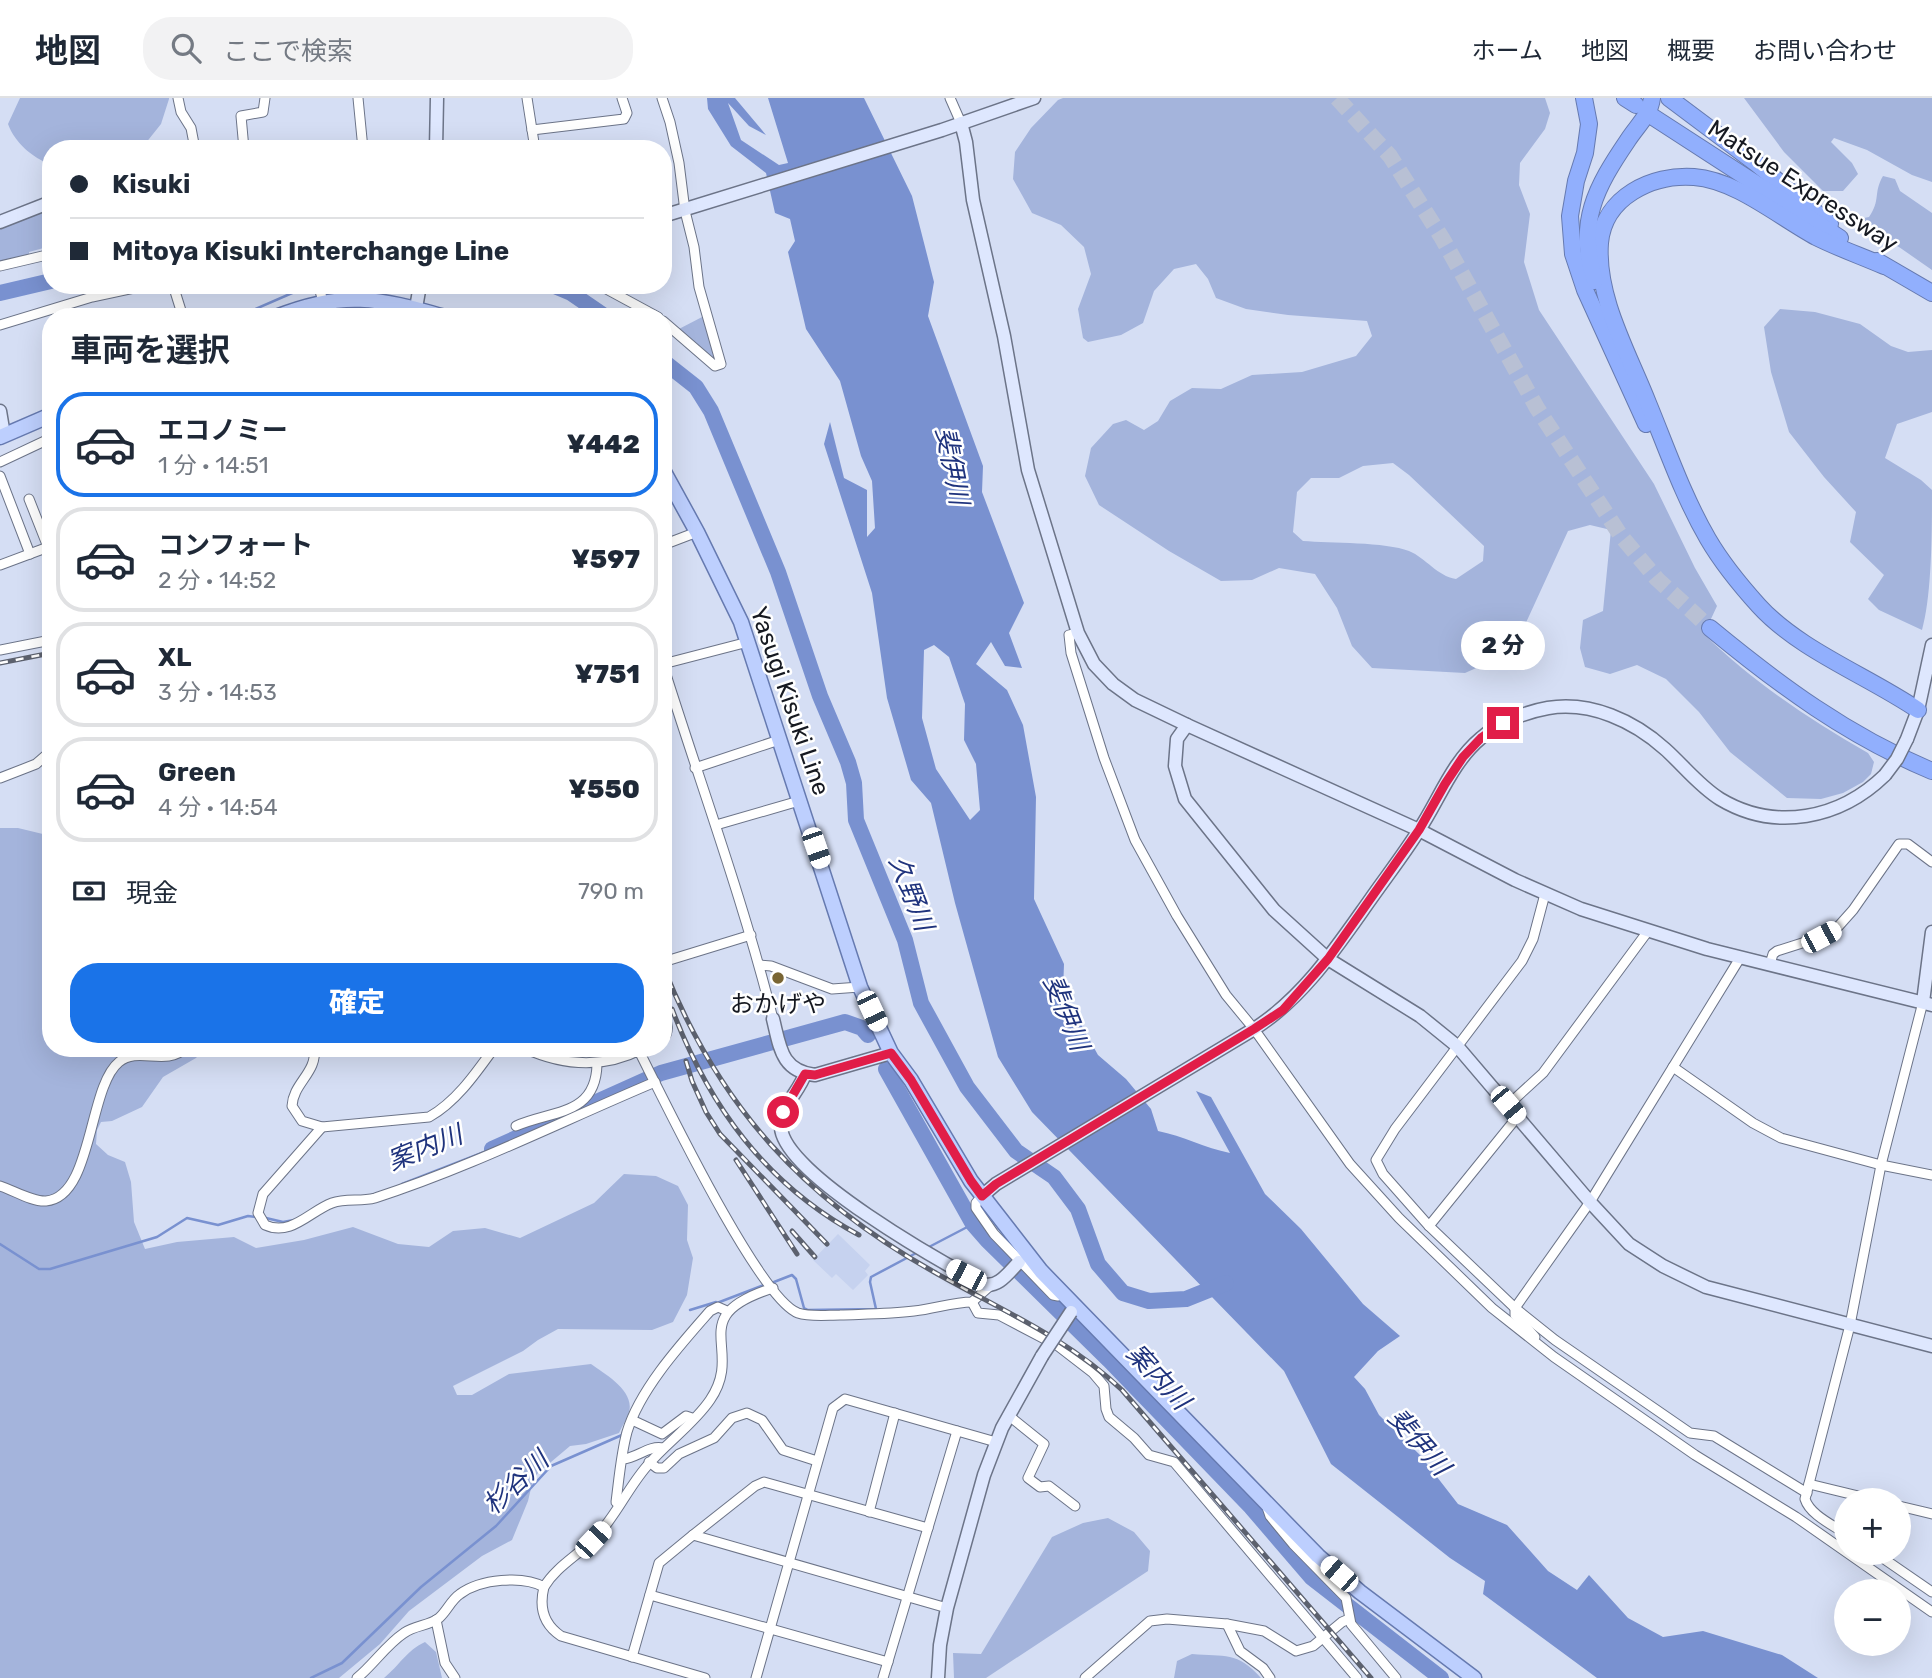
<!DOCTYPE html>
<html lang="ja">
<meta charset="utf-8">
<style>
:root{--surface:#fff;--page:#f2f2f3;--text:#1f2937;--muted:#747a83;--line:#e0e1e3;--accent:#1a73e8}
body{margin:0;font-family:Rubik,"Noto Sans JP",sans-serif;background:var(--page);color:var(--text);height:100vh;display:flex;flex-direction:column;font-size:26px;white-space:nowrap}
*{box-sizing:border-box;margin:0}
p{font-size:23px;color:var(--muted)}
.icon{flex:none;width:38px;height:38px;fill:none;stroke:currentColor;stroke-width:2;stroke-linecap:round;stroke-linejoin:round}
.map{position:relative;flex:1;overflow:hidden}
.drawer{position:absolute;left:42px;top:210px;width:630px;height:749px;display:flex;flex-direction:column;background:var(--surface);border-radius:28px;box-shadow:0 7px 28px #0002}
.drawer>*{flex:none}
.banner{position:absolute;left:42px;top:42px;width:630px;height:154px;border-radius:28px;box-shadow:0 7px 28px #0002;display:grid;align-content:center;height:154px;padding:0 28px;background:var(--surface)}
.controls{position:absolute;left:1834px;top:1390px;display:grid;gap:14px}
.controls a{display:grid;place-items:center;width:77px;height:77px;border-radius:50%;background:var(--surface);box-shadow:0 7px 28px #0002;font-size:35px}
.end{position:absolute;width:32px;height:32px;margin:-16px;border:9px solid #e11d48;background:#fff;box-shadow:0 0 0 4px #fff}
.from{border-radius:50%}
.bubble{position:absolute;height:49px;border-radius:24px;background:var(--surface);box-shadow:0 7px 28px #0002;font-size:23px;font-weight:800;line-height:49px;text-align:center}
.car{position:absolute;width:21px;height:42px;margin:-21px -10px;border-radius:9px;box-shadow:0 0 5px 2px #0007;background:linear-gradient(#fff 24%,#345 0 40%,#fff 0 76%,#345 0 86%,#fff 0)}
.banner b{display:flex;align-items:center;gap:24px;height:66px;font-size:26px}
.banner b+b{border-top:2px solid var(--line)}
.banner i{width:18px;height:18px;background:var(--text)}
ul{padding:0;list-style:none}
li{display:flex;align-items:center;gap:21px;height:105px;margin:0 14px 10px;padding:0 14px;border:4px solid var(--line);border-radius:28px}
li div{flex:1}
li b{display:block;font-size:26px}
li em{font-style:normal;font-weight:800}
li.active{border-color:var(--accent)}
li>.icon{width:63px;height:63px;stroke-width:1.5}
h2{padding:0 28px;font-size:32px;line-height:84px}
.pay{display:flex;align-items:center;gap:18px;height:77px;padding:0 28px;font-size:26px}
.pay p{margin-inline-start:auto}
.primary-button{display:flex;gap:14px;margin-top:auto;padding:14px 28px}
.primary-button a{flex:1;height:80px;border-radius:28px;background:var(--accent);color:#fff;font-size:28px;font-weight:800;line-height:80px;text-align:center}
header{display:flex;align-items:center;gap:42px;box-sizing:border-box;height:98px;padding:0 35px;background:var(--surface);border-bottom:2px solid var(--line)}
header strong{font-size:33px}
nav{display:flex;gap:38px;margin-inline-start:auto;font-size:24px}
.search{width:490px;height:63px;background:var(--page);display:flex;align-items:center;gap:18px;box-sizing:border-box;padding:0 24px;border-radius:28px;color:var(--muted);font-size:26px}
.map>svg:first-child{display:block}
.built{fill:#c6d2ef}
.green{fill:#a4b4dc;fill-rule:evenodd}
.water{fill:#7991d0;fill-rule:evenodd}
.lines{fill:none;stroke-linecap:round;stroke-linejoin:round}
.stream{stroke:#7991d0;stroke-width:2.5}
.river{stroke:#7991d0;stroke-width:16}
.highway-tunnel{stroke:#b8c0d4;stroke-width:16;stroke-dasharray:16 8;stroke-linecap:butt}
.street-casing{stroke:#6c7488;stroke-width:11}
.secondary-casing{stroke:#6c7488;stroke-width:15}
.primary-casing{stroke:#667ab0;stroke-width:17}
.highway-casing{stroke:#667ab0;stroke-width:18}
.street{stroke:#fff;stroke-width:9}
.secondary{stroke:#dee7fe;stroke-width:12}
.primary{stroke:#bdcffe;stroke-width:14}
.highway{stroke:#91affd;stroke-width:16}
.rail-casing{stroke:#5c616e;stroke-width:5}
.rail{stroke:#fff;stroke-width:2.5;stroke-dasharray:8;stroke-linecap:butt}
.secondary-bridge-casing{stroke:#6c7488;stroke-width:15;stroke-linecap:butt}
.secondary-bridge{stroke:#dee7fe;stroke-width:12}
.route{stroke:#e11d48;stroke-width:9}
.poi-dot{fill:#796534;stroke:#fff;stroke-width:2.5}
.labels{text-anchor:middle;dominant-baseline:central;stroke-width:5;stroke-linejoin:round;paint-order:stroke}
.street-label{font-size:24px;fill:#161921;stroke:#fff}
.poi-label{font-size:24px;fill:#161921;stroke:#fff}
.water-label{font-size:26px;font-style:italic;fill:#1f337d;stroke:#fff}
</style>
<header>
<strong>地図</strong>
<div class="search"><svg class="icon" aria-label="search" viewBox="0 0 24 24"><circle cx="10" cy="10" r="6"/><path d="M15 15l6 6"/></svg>ここで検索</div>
<nav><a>ホーム</a><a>地図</a><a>概要</a><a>お問い合わせ</a></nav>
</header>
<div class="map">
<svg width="1932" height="1580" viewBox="0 0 1932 1580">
<rect width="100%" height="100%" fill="#d5def4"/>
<polygon class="built" points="838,1136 870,1167 865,1173 868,1177 853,1192 836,1176 832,1180 813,1162"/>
<g class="green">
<path d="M20,0H169V1L161,26L141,51H51V67C32,59 15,45 8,26Z"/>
<path d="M1063,0H1545L1550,15L1545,31L1520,65L1519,87L1530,116L1524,164L1539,212L1654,386L1695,470L1717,508L1704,536C1753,584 1809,621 1868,655L1874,664L1871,676L1863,684L1843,695L1821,701L1787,700L1730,654L1699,614L1666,581L1637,567L1610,576L1585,569L1580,550L1583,522L1603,513L1611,432L1590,427L1568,433L1524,529L1492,563L1465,575L1372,570L1352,548L1337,510L1315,476L1279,470L1252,482L1221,483L1169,453L1099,407L1085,378L1091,350L1113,326L1126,322L1144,332L1158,323L1170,303L1192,290L1221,291L1252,277L1302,274L1356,258L1372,238L1367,223L1288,217L1246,211L1216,200L1208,181L1196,166L1174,171L1154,193L1143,225L1121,237L1088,244L1083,240L1078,211L1091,176L1084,149L1061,127L1032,115L1013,81L1015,54L1031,30L1058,2ZM1393,365L1409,377L1484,448L1483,463L1456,481C1437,478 1426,460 1409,453C1386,444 1330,445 1303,443L1293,434L1297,394L1311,380H1339L1363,368Z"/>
<polygon points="1744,0 1932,0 1932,84 1912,77 1867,52 1834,40 1831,44 1852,65 1858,76 1843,93 1823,93 1784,54"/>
<path d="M1883,78L1895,81L1900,93L1932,115V172L1899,149L1848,123L1869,119C1881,102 1873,95 1883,78Z"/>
<polygon points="51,110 51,148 29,154 29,158 0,164 0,130"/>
<path d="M1780,211L1815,214L1860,226L1891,248L1908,254L1932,252V314L1897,326L1885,360L1921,382L1932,392C1932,432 1932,497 1922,532L1879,512L1868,501L1884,477L1850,444L1856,414L1824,379L1789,334L1771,274L1764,229Z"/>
<polygon points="704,218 715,259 711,259 677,232"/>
<path d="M0,730H18L51,738V950H205L196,960L163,979L142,1009L112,1023L101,1024L97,1032L96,1046L108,1057L125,1064L131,1084L134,1124L145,1151L177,1144L234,1139L256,1150L304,1142L353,1129L398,1146L429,1149L453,1133L485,1130L520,1140L594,1105L624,1076L656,1078L678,1088L688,1107L687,1142L693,1160L687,1197L673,1224L652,1232L558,1231L538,1242L523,1253L453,1288L457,1297H472L509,1276L591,1266C605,1276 635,1293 629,1314C627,1321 622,1328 619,1335L586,1346L570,1348L538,1375L533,1382L528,1403L512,1442L482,1458L409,1513L380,1546L339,1580H0Z"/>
<polygon points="1108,1420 1134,1434 1150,1453 1148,1473 986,1580 954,1580 953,1555 981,1556 1052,1439 1083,1425"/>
<path d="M425,1544L436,1554L442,1580H384C400,1567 406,1553 425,1544Z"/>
<path d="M1192,1556C1225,1559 1237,1553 1261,1580H1174L1177,1563Z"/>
</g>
<path class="water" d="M707,0H735L766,37L749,28L728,5L741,42L779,67L788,65L768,0H864L912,98L934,184L928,218L983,368L982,394L1024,505L1009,535L1022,570L1005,568L991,544L976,566L1007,592L1023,627L1036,699L1034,801L1064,866L1063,894L1098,957L1126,981L1151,1011L1158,1033C1183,1038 1205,1050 1230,1055L1196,993L1211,999L1265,1096L1301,1131L1363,1206L1400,1238L1378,1253L1354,1279L1365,1291L1379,1317L1420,1357L1458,1406L1507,1427L1548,1473L1577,1492L1589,1477L1628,1520L1663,1539L1703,1533L1782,1557L1818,1580H1597L1483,1496L1485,1483L1450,1460L1331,1366L1284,1273L1032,1014L998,959L955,805L931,705L911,682L887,600L872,495L824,346L830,324L844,380L867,392V439L875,430L872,383L861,358L840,283L806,231L788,154L795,143L790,121L775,115L766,75L731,48L708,11ZM934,547L949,559L965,606L964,642L976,666L980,712L970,722L936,671L922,620L924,552Z"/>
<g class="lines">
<g class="stream">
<polyline points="237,219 306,189"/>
<polyline points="402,1086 492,1051"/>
<polyline points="266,1120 283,1124 294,1122"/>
<polyline points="0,1146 39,1171 50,1171 157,1139 187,1120 218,1127 248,1118 256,1119"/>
<polyline points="927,1150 973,1126"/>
<polyline points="774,1184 792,1177 796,1181 804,1210 808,1212 876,1211 870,1184 871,1179 918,1154"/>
<polyline points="717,1205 764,1187"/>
<polyline points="690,1212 716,1204"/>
<polyline points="311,1580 342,1565 421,1489 496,1428 551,1368 622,1337 623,1334"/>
</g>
<g class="river">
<polyline points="552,187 571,195 606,219"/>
<polyline points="0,195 51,183"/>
<polyline points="663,263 696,289 711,313 778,474 820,598 848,664 854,685 856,722 905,842 921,905 967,989 1016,1053 1054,1079 1078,1111 1098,1166 1123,1195 1149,1203 1186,1201 1226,1185"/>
<polyline points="886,971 973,1126 987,1142 1109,1262 1251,1409 1312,1480 1441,1580"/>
<polyline points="492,1051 661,975 845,924 862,930 868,937"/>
</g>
<polyline class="highway-tunnel" points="1337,0 1390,58 1442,140 1537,310 1621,438 1657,481 1710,530"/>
<g class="street-casing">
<g id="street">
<polyline points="178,0 181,14 191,30 195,51"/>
<polyline points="358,0 363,51"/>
<polyline points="527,0 535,51"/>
<polyline points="662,0 670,24 679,65 685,113 694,149 699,189 721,266 715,268 663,223"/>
<polyline points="950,0 961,25"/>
<polyline points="532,32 624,21 627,15 622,0"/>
<polyline points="244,51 241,18 263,14 265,0"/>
<polyline points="0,168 51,156"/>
<polyline points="173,187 183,219"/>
<polyline points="315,187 319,190 323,203"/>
<polyline points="599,187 658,219"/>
<polyline points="321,219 357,219"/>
<polyline points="0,227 92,199 148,187"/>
<polyline points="46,343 51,353"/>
<polyline points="0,364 51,340"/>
<polyline points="0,378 30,456"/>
<polyline points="29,401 48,449"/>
<polyline points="663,447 697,434"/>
<polyline points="0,467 51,448"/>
<polyline points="1078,535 1069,537 1071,555 1104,660 1135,742 1177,818 1226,897 1254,931 1350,1066 1399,1120 1492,1210 1554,1259 1695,1357 1796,1419 1932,1514"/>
<polyline points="0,552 51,542"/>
<polyline points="663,566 748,544"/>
<path d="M663,567C700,685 743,801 773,921"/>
<polyline points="695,670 779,642"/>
<polyline points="0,680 36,666 51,653"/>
<polyline points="716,727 799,703"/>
<polyline points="1545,796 1533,841 1522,863 1395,1031 1376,1062 1383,1076 1429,1128 1515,1210 1555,1242 1690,1335 1714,1338 1807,1395"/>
<polyline points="663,864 751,837"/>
<polyline points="1770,866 1773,856 1777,853 1821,839 1836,831 1853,812 1899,746 1908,746 1932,764"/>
<polyline points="760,867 771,868 832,891 860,889"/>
<path d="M663,913C666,922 671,933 663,941"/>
<path d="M314,950C318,974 293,985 292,1008L302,1023L322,1029L429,1019C456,1004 476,975 494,950"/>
<path d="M524,950C563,968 603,971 642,951"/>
<path d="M639,953C662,998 759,1201 798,1215C810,1219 827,1217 840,1217C865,1216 890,1216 914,1213C934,1211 953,1204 972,1204L990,1188"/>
<polyline points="1673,969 1753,1025 1781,1040 1881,1067 1932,1077"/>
<polyline points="1508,1007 1543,975 1648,833"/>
<path d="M516,1028C552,1012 596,1018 597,966"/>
<path d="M322,1029L263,1096L258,1115L265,1127C291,1139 310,1113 332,1105C346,1100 361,1104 375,1100C471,1069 562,1023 655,984"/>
<path d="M0,1088C13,1092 32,1104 46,1103C93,1099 88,989 119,964C138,948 166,969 185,950"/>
<polyline points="982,1098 976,1105 976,1110 994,1136 1053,1197 1058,1198 1062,1195"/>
<polyline points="1429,1128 1518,1018"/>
<polyline points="972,1204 978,1215 999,1217 1058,1248 1093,1275 1104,1288 1106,1311 1109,1319 1134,1340 1149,1357 1174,1364 1357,1580"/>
<polyline points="1515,1210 1590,1104 1740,860"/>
<polyline points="1515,1211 1515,1217 1535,1239"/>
<polyline points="1008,1317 1044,1346 1028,1380 1040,1389 1049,1388 1075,1408"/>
<polyline points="632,1322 662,1336 686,1318 692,1320"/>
<path d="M623,1361C637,1360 649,1347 663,1350"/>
<polyline points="649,1364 657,1370 664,1370 679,1356 714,1340 732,1320 747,1315 762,1322 783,1352 817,1363"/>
<polyline points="1809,1386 1875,1402"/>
<path d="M619,1407L616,1404C619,1381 621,1356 627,1334C640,1291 681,1246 710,1213L718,1209L727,1213"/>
<polyline points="1899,1408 1932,1416"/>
<polyline points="1267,1409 1270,1418 1293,1446 1346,1500 1351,1526 1396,1580"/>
<polyline points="869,1414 895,1315"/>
<path d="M1846,1436C1833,1427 1810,1417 1805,1401L1850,1227L1881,1067L1923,904"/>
<polyline points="693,1437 755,1388 764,1384 928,1430"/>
<polyline points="1874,1454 1932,1494"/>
<path d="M544,1489C539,1509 543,1526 561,1538L705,1580"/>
<polyline points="650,1497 888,1564"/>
<polyline points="436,1522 445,1565 455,1580"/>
<polyline points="1227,1526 1240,1553 1263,1570 1270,1580"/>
<polyline points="632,1559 659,1465 693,1437 947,1510"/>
<path d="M357,1580C374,1566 386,1547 404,1535C415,1527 429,1528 439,1520C447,1513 451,1502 460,1496C480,1481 523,1477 544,1489C556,1469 577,1458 594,1441C615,1420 627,1391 647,1368C666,1345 693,1327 710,1302C746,1250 682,1219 773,1190"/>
<polyline points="756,1580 833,1310 845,1301 996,1344"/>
<polyline points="883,1580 957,1333"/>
<polyline points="1085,1580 1150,1523 1167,1521 1227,1526 1264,1533 1296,1553 1313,1548 1342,1524 1349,1521"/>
</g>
</g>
<g class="secondary-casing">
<g id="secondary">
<polyline points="961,25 966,44 973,102 1004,238 1028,372 1078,535 1094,566 1113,586 1135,602 1187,627 1419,732 1515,782 1581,811 1707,851 1932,907"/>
<polyline points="436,51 437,0"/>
<polyline points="663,118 942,32 1034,0"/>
<polyline points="0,124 51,104"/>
<polyline points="416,210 420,187"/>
<polyline points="0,313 4,337"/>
<polyline points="1187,627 1177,641 1175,668 1185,701 1274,812 1328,861 1420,918 1457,948 1590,1104 1629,1146 1663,1168 1706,1189 1932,1248"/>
<polyline points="1907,641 1918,612 1932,547"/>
<polyline points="1923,904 1932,834"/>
<path d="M773,921C780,949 781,973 815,977L891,955"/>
<path d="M805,976C799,994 780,1009 781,1029C782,1075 943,1165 983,1186C998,1191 1009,1174 1019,1164"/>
<path d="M982,1098L996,1086L1254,931C1304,899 1336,850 1370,802C1386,779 1404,756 1419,732C1439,702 1452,664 1481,640C1498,625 1525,614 1548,610C1591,603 1634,623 1665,651C1683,667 1699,688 1720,701C1775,734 1840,721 1885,677"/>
<polyline points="938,1580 940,1547 947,1510 984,1377 1002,1330 1042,1258"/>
</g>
</g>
<g class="primary-casing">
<g id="primary">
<path d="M276,219C343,192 378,200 445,219"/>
<polyline points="0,339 51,317"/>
<polyline points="663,372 697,434 741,524 860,889 891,955 911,982 971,1083 1041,1173 1318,1458 1360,1494 1474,1580"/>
</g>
</g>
<g class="highway-casing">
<g id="highway">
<polyline points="1584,0 1589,26 1585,55 1576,83 1570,118 1573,156 1585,192 1646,326"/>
<polyline points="1625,0 1636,7"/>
<polyline points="1669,0 1757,66 1830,126"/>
<polyline points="1650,17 1840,140"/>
<polyline points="1877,163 1932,195"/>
<path d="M1884,168C1861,158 1838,150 1816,139C1779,119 1736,82 1694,79C1652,76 1604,99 1600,145C1596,200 1629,256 1648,305C1667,351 1683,398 1708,441C1722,465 1740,487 1759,508C1799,552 1868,578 1918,612"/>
<path d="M1595,183C1576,125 1596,89 1628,42C1637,28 1650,17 1652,0"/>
<path d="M1710,530C1779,587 1848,638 1932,673"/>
</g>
</g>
<use href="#street" class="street"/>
<use href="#secondary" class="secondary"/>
<use href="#primary" class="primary"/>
<use href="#highway" class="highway"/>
<g class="rail-casing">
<g id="rail">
<polyline points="0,565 51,555"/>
<path d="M663,868C719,1009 804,1101 934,1174C1001,1212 1066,1239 1122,1292L1371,1580"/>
<path d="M672,911C709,1008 766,1087 859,1137"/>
<polyline points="686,963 692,983 706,1014 720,1036 827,1146"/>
<polyline points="736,1062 797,1156"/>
<polyline points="792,1133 815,1159"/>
</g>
</g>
<use href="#rail" class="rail"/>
<g class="secondary-bridge-casing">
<g id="secondary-bridge">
<polyline points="1885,677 1897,661 1907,641"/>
<polyline points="1042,1258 1071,1214"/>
</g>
</g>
<use href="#secondary-bridge" class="secondary-bridge"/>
</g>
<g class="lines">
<polyline class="route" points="783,1014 805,976 815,977 891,955 911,982 971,1083 982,1098 996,1086 1254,931 1283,912 1328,861 1419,732 1445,686 1463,659 1481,640 1503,625"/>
</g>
<circle class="poi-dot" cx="778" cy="880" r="7"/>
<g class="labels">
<g class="street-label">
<text transform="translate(1803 88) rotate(33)">Matsue Expressway</text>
<text transform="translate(790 603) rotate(71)">Yasugi Kisuki Line</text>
</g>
<g class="poi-label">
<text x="778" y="906">おかげや</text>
</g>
<g class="water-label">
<text transform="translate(952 368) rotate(79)">斐伊川</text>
<text transform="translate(911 795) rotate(69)">久野川</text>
<text transform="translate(1066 915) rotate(68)">斐伊川</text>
<text transform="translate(425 1050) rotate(-22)">案内川</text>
<text transform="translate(1158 1279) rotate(47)">案内川</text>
<text transform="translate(1419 1344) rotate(49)">斐伊川</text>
<text transform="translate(516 1385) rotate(-43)">杉谷川</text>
</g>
</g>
</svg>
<div class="controls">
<a>+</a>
<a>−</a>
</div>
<i class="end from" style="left:783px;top:1014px"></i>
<i class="end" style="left:1503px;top:625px"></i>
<div class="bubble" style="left:1461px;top:523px;width:84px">2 分</div>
<i class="car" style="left:816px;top:750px;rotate:161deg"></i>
<i class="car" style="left:1821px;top:839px;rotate:62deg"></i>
<i class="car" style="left:872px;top:913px;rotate:155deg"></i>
<i class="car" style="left:1508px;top:1007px;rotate:140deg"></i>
<i class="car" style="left:966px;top:1177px;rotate:297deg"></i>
<i class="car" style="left:593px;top:1442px;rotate:43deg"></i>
<i class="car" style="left:1339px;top:1476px;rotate:311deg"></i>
<div class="banner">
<b><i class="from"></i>Kisuki</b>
<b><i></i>Mitoya Kisuki Interchange Line</b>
</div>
<section class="drawer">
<h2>車両を選択</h2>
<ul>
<li class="active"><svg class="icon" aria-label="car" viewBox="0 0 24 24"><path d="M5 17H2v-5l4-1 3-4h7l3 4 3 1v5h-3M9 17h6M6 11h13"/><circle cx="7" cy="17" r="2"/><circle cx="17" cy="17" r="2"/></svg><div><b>エコノミー</b><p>1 分 · 14:51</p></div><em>¥442</em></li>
<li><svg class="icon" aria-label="car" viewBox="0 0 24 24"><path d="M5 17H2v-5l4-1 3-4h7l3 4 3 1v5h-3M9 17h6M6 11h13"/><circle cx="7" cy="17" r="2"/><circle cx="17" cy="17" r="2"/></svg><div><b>コンフォート</b><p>2 分 · 14:52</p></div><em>¥597</em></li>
<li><svg class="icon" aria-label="car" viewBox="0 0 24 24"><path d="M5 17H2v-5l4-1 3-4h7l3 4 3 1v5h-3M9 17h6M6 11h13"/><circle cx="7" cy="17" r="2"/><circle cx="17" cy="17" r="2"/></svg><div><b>XL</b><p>3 分 · 14:53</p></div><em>¥751</em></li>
<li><svg class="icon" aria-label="car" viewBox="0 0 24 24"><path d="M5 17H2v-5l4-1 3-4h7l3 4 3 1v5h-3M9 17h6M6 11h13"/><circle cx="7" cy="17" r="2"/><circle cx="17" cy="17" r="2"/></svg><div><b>Green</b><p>4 分 · 14:54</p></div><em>¥550</em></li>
</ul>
<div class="pay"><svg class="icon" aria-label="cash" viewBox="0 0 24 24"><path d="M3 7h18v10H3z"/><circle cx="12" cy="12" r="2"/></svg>現金<p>790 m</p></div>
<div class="primary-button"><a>確定</a></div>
</section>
</div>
